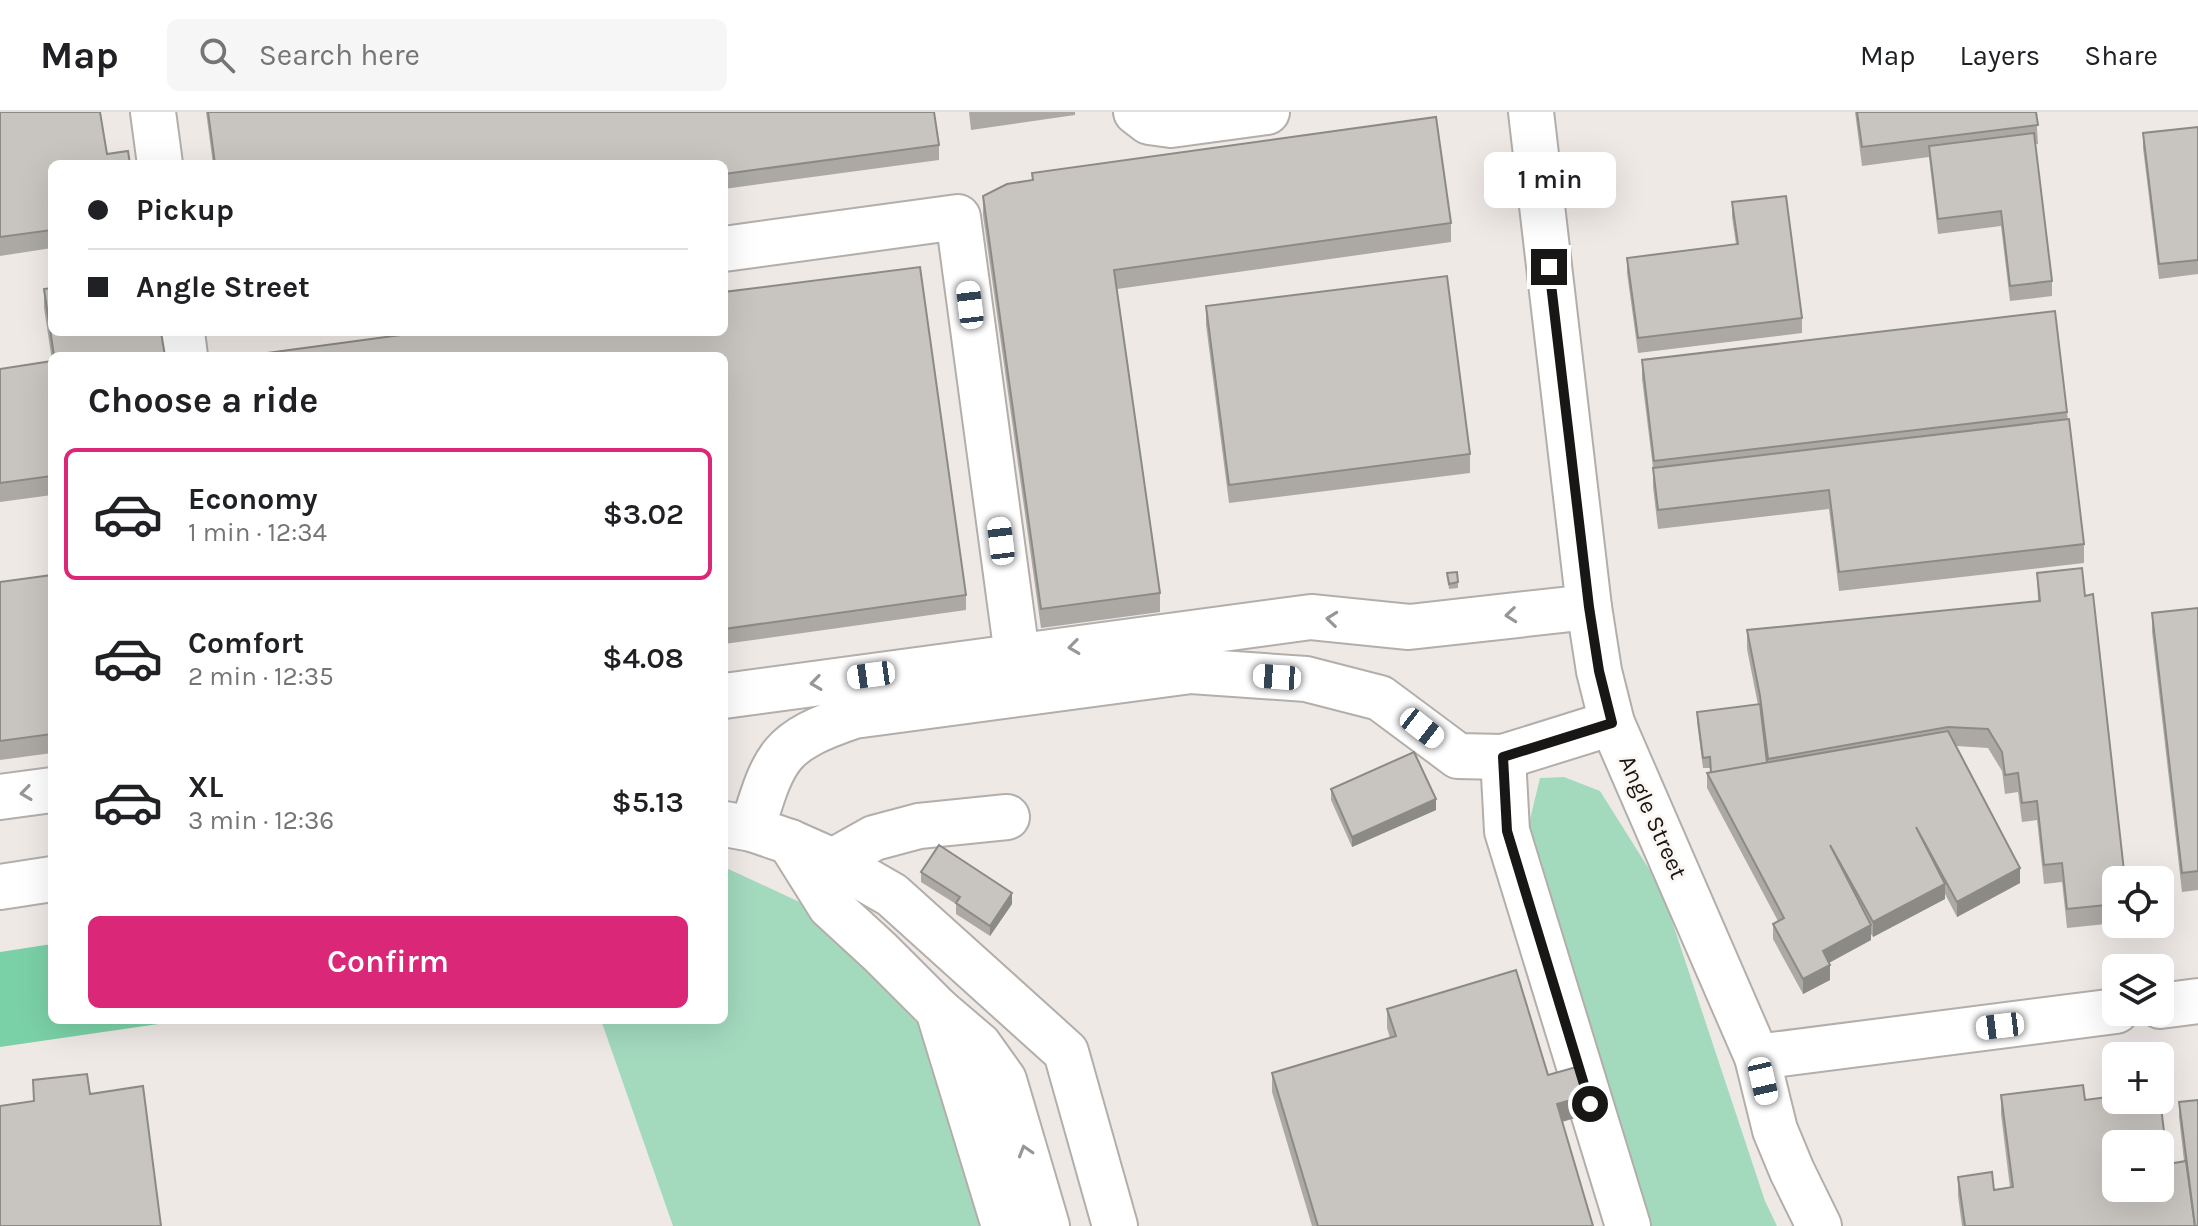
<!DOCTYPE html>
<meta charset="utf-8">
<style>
:root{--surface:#fff;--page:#f6f6f6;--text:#202124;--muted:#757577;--line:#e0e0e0;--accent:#db2777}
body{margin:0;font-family:Karla,sans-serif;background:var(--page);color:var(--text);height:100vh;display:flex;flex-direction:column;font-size:30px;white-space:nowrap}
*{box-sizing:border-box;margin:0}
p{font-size:26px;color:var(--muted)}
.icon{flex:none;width:44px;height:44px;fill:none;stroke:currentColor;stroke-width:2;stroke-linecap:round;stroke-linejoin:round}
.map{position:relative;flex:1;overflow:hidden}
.drawer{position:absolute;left:48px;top:240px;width:680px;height:672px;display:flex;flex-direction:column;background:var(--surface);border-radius:12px;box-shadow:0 8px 32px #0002}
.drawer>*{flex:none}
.banner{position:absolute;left:48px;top:48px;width:680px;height:176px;border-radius:12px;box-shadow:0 8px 32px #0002;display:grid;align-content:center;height:176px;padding:0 40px;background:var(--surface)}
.controls{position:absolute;left:2102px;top:754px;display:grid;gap:16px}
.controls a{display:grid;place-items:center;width:72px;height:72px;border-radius:12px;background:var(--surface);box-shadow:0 8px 32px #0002;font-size:40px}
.end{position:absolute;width:36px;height:36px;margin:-18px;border:10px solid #191716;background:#fff;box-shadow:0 0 0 4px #fff}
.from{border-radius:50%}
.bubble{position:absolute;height:56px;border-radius:12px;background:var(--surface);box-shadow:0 8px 32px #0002;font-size:26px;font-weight:600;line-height:56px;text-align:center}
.car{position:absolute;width:24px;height:48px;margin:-24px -12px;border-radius:10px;box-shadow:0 0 6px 2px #0007;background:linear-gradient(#fff 24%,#345 0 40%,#fff 0 76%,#345 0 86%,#fff 0)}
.banner b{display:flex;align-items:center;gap:28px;height:76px;font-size:30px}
.banner b+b{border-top:2px solid var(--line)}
.banner i{width:20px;height:20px;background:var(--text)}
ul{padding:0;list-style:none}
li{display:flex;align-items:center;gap:24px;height:132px;margin:0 16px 12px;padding:0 24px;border:4px solid transparent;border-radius:12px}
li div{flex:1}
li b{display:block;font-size:30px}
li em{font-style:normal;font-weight:600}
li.current{border-color:var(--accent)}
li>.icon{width:72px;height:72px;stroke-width:1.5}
h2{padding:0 40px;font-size:36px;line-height:96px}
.primary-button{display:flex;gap:16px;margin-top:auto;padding:16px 40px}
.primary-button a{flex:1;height:92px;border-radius:12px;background:var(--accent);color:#fff;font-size:32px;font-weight:600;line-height:92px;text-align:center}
header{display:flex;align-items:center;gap:48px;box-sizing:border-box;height:112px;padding:0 40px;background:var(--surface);border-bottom:2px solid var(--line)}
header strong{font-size:38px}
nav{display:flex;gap:44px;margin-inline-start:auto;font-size:28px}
.search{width:560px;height:72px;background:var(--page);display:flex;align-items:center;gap:20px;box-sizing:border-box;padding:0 28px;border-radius:12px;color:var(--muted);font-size:30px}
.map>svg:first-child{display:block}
.green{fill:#a3dabe}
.forest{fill:#7bd1a7}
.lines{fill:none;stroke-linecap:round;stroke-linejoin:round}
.minor-casing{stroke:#b3aeaa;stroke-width:48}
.minor{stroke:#fff;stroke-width:44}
.wall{fill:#aca9a5}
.shaded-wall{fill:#8c8a86}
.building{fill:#c8c5c0;stroke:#8c8a86;stroke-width:2;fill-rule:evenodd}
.oneway{stroke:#989796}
.route{stroke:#191716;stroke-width:10}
.labels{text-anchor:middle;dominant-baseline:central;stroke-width:6;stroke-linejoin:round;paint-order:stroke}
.street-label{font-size:24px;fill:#191716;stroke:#fcf6f3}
</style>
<header>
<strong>Map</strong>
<div class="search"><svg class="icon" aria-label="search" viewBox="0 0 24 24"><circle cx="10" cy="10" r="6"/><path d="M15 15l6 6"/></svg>Search here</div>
<nav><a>Map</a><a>Layers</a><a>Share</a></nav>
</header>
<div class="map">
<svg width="2198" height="1114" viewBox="0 0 2198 1114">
<rect width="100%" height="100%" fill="#efe9e6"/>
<g class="green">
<polygon points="1564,665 1600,679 1661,776 1765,1089 1777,1114 1642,1114 1525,728 1540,666"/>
<polygon points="724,755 804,792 934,929 986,1114 673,1114 601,908 724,908"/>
</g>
<polygon class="forest" points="52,832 52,908 186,908 0,935 0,840"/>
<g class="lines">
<g class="minor-casing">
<g id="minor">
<polyline points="153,0 160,52"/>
<polyline points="1136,0 1149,10 1171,13 1267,0"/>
<polyline points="1531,0 1589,495 1599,559 1612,611 1757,945 1775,1018 1792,1059 1819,1114"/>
<polyline points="724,137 958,105 1017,543"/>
<polyline points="182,220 185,244"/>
<polyline points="724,584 1311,505 1409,515 1589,495"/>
<polyline points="1503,645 1507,719 1628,1114"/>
<polyline points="0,685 52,678"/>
<polyline points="725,712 752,717 790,730 833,749 892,783 1066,940 1115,1114"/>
<path d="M752,717C775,643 778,630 854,604L1191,559L1306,567L1380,586L1458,644L1503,645L1612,611"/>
<polyline points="790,730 830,794 880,840 938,898 979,933 1004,968 1047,1114"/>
<polyline points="833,749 874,726 919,714 1007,705"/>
<polyline points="0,775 52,767"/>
<polyline points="2160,894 2198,889"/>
<polyline points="938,898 1004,1114"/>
<polyline points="1757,945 2116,899"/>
</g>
</g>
<use href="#minor" class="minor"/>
</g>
<g class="wall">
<polygon points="0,0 52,52 52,136 0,144"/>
<polygon points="206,0 934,0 939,33 939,48 724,77 724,52 213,52"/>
<polygon points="969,0 1075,0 1075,3 971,18"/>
<polygon points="1855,0 2036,0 2038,32 2035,32 2052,169 2052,184 2010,189 2001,114 1938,122 1929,45 1862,54"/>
<polygon points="2198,15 2198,162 2159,167 2143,36 2143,21"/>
<polygon points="1032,61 1451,111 1451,130 1117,177 1160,481 1160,500 1041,516 983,103 983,84 1032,68"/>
<polygon points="1732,90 1802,206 1802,221 1638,241 1627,161 1627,146 1736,132 1732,105"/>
<polygon points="920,155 966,483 966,498 724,532 724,244 244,244 423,220 724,220 724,180"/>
<polygon points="44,177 165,244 52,244 52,383 0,390 0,257 52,249 44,196"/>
<polygon points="1206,194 1470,342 1470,361 1229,391 1206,213"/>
<polygon points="1642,248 2067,300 2084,432 2084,451 1839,479 1829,397 1658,417 1653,375 1653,356 1642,267"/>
<polygon points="1447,461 1458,470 1458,476 1449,477"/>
<polygon points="2037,461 2116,768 2116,811 2067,816 2062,770 2044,772 2037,708 2022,710 2018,680 2005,682 2002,659 1988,636 1956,634 2020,771 1957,805 1945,782 1945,787 1873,825 1871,822 1871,828 1829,851 1830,868 1803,882 1773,827 1773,812 1778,809 1707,676 1707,661 1710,661 1710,656 1703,656 1697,610 1697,600 1758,593 1747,537 1747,518 2038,489"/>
<polygon points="52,463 52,641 0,648 0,470"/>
<polygon points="2198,496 2198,778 2182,780 2152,520 2152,501"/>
<polygon points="1331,677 1436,698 1352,735 1331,688"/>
<polygon points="921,760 1012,792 990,824 956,802 956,792 921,770"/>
<polygon points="1387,897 1548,963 1589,1002 1562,1010 1593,1114 1312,1114 1272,980 1272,961 1390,926 1387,916"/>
<polygon points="2001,983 2085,988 2168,1052 2184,1049 2179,1005 2179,990 2198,1114 1962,1114 1958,1084 1958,1065 1994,1078 2010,1076 2001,1002"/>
</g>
<g class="shaded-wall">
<polygon points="1436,687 1436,698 1352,735 1352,725"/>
<polygon points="2020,756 2020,771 1957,805 1957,790"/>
<polygon points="1945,772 1945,787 1873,825 1873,810"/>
<polygon points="1012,781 1012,792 990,824 990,814"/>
<polygon points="1871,813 1871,828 1823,854 1823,839"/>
<polygon points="1830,853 1830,868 1803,882 1803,867"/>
<polygon points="1589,983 1589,1002 1557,1011 1557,992"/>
</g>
<g class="building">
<polygon points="0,0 100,0 107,42 128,39 130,52 52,52 52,118 0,125"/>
<polygon points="208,0 934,0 939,33 724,62 724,52 215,52"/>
<polygon points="1857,0 2036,0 2038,13 1862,35"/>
<polygon points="1436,5 1451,111 1114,158 1160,481 1041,497 983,84 1007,72 1033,68 1032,61"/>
<polygon points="2198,15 2198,148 2159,152 2143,21"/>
<polygon points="2034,21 2052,169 2010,174 2001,99 1938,107 1929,34"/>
<polygon points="1786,84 1802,206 1638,226 1627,146 1738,132 1732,90"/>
<polygon points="920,155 966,483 724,517 724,244 244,244 423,220 724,220 724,180"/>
<polygon points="1447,164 1470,342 1229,373 1206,194"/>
<polygon points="52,176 52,220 161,220 165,244 54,244 44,177"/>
<polygon points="2055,199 2067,300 1654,349 1642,248"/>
<polygon points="52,249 52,364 0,371 0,257"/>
<polygon points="2069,307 2084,432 1839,460 1829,378 1658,398 1653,356"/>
<polygon points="2082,456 2085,484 2093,482 2125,768 2116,768 2116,792 2067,797 2062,751 2044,753 2037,689 2022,691 2018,661 2005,663 2002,640 1988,617 1948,615 1768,647 1760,584 1747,518 2040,489 2037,461"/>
<polygon points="1457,460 1458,470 1449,472 1447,461"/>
<polygon points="52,463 52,622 0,629 0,470"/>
<polygon points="2198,496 2198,759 2182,761 2152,501"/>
<polygon points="1760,592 1767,651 1711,661 1710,645 1703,646 1697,600"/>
<polygon points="1948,619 2020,756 1957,790 1916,715 1945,772 1873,810 1830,733 1871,813 1823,839 1830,853 1803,867 1773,812 1784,806 1707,661"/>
<polygon points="1414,640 1436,687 1352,725 1331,677"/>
<polygon points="939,733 1012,781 990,814 956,791 960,785 921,760"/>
<polygon points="1516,858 1548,963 1580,954 1589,983 1557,992 1593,1114 1318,1114 1272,961 1396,924 1387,897"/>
<polygon points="87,962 90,982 143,974 161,1114 0,1114 0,994 34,989 33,968"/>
<path d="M2083,973L2085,988L2116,984V988H2160V987L2168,1052L2186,1049L2195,1114H1965L1958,1065L1992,1060L1994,1078L2013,1075L2001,983ZM2116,1032H2160V1076H2116Z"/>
<polygon points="2198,988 2198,1114 2195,1114 2179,990"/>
</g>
<defs><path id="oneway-chevron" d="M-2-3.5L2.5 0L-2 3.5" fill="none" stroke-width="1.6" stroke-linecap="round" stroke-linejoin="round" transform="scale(2)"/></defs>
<g class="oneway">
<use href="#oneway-chevron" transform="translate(1511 503) rotate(174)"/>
<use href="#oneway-chevron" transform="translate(1332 507) rotate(-174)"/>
<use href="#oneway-chevron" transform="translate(1074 535) rotate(173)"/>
<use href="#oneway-chevron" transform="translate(816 571) rotate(172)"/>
<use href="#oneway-chevron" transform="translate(26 681) rotate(172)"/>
<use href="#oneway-chevron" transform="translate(1025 1039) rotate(-107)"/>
</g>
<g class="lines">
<polyline class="route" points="1549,155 1589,495 1599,559 1612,611 1503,645 1507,719 1590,992"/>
</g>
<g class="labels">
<g class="street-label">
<text transform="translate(1653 705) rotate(66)">Angle Street</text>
</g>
</g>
</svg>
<div class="controls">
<a><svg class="icon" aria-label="locate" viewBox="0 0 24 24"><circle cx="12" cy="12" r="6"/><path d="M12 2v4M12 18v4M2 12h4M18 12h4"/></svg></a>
<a><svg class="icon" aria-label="layers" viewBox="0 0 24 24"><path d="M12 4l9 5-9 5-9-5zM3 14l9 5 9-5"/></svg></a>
<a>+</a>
<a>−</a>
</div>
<i class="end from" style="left:1590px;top:992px"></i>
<i class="end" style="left:1549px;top:155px"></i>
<div class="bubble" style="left:1484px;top:40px;width:132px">1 min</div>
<i class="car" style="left:970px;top:193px;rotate:353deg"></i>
<i class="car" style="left:1001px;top:429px;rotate:353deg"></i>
<i class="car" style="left:871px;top:563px;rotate:262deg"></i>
<i class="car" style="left:1277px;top:565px;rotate:274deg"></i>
<i class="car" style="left:1422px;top:616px;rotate:128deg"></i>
<i class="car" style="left:2000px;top:914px;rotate:263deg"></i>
<i class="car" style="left:1763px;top:969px;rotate:167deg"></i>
<div class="banner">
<b><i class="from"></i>Pickup</b>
<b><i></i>Angle Street</b>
</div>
<section class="drawer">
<h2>Choose a ride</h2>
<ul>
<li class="current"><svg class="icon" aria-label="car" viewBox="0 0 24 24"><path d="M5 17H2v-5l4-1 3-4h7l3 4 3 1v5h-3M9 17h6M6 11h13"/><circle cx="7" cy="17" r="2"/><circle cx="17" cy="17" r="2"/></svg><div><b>Economy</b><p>1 min · 12:34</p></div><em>$3.02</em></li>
<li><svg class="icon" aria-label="car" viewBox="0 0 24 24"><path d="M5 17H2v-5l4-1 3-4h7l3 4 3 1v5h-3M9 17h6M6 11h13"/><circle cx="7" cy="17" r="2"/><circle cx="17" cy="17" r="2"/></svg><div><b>Comfort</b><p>2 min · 12:35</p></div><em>$4.08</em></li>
<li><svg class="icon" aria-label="car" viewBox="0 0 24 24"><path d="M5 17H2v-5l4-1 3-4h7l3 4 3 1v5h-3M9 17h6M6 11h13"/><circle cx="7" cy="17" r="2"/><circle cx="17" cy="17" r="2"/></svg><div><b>XL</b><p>3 min · 12:36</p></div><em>$5.13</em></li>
</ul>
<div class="primary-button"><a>Confirm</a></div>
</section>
</div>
